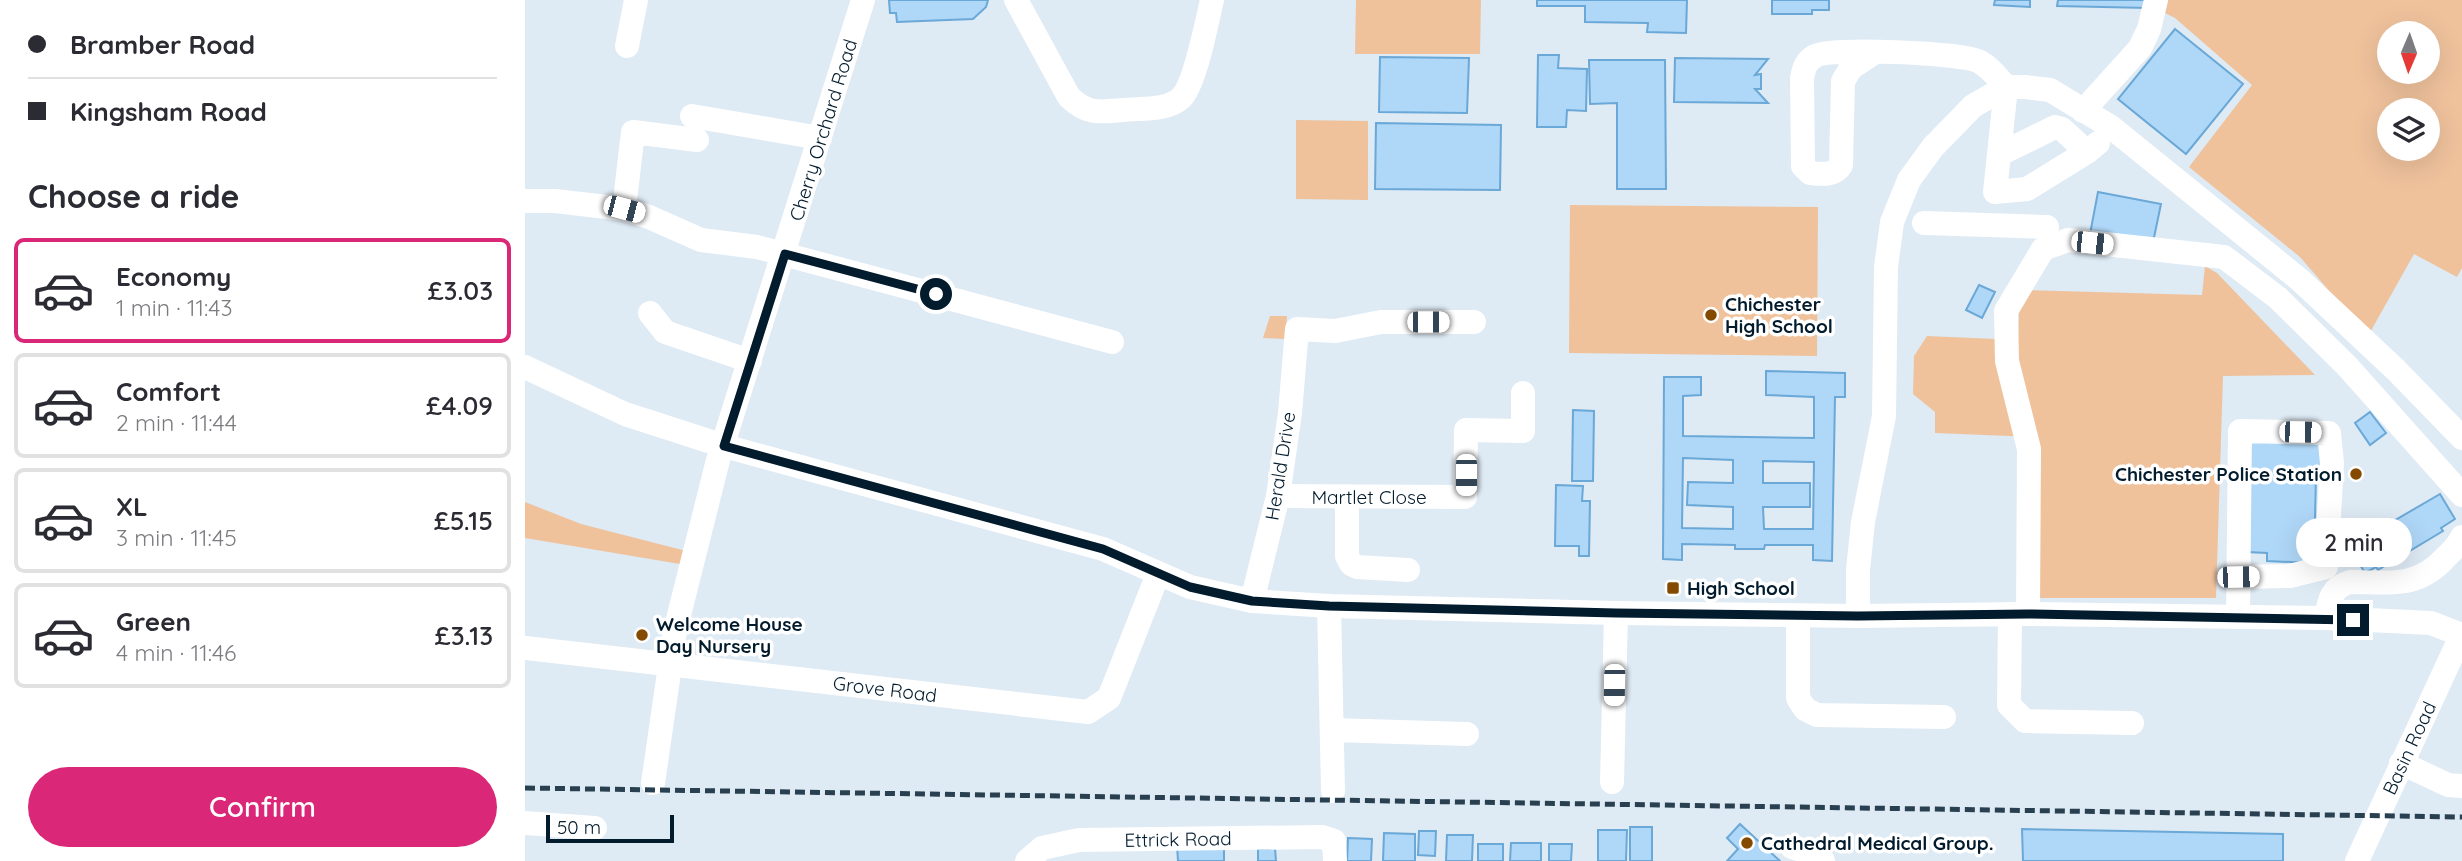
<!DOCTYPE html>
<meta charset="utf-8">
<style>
:root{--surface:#fff;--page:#f7f7f7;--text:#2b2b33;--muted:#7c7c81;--line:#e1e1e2;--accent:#db2777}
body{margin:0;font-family:Quicksand,sans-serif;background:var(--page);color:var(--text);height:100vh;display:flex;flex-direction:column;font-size:26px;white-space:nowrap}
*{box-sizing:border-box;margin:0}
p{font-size:23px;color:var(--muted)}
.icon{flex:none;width:38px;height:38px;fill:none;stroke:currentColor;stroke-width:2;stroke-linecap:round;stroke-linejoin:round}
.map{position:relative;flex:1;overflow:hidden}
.drawer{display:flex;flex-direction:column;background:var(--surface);width:525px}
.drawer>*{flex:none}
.top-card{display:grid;align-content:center;height:154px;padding:0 28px;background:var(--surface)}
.needle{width:46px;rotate:182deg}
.buttons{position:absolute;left:1852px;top:21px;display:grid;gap:14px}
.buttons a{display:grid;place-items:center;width:63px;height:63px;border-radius:50%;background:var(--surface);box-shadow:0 7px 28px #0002;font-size:35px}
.scale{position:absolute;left:21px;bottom:18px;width:128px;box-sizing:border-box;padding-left:7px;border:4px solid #021b2d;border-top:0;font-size:19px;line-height:24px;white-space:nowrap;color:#021b2d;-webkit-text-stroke:5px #fff;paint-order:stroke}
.end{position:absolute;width:32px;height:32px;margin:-16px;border:9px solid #021b2d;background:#fff;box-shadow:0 0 0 4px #fff}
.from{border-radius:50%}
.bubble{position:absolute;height:49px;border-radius:24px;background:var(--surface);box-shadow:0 7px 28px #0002;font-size:23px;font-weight:600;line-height:49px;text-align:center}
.car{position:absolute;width:21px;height:42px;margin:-21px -10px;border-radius:9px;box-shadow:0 0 5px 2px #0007;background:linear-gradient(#fff 24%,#345 0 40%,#fff 0 76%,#345 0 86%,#fff 0)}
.top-card b{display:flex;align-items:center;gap:24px;height:66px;font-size:26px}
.top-card b+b{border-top:2px solid var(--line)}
.top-card i{width:18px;height:18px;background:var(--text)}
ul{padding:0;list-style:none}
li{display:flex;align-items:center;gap:21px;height:105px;margin:0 14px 10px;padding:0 14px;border:4px solid var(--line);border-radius:10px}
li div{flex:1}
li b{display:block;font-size:26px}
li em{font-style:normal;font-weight:600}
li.on{border-color:var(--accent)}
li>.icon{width:63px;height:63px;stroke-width:1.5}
h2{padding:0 28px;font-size:32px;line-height:84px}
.cta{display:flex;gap:14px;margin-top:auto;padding:14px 28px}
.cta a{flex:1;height:80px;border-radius:42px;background:var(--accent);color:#fff;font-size:28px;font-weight:600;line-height:80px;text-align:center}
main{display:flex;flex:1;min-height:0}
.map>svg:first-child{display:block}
.green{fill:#efc29c;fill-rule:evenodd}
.building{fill:#afd7f7;stroke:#6aa8d7;stroke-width:2;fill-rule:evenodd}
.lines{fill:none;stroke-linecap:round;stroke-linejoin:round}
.minor{stroke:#fff;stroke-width:24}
.rail{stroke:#294050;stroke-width:5;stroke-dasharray:10 5;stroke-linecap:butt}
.route{stroke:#021b2d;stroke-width:9}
.poi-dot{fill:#844a00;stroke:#fff;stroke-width:2.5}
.labels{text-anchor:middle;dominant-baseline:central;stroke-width:7;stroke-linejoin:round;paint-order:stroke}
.street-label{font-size:19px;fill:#021b2d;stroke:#fff}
.poi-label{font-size:19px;font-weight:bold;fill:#021b2d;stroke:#fff;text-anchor:start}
</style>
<main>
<section class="drawer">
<div class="top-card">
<b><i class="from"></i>Bramber Road</b>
<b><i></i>Kingsham Road</b>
</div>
<h2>Choose a ride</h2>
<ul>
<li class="on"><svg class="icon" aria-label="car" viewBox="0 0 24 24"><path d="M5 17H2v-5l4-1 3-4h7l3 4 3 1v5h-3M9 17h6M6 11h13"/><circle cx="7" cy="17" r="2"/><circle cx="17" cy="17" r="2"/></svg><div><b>Economy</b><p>1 min · 11:43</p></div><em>£3.03</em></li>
<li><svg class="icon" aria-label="car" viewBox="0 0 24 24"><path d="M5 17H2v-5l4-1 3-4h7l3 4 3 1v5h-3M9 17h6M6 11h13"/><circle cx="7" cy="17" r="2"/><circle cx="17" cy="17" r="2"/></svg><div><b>Comfort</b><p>2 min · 11:44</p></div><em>£4.09</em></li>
<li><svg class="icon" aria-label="car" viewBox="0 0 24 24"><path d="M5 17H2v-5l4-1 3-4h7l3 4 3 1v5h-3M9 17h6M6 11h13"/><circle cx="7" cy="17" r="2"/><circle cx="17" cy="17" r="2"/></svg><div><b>XL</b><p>3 min · 11:45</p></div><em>£5.15</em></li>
<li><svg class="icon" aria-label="car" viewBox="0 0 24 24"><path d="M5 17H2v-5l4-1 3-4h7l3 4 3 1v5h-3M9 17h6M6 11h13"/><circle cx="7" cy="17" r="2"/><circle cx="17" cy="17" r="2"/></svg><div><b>Green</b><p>4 min · 11:46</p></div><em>£3.13</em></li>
</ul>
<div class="cta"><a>Confirm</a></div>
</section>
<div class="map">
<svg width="1937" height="861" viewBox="0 0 1937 861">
<rect width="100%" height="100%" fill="#deeaf4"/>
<g class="green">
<polygon points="831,0 956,0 955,54 830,54"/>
<path d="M1635,0H1937V268L1932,277L1889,254L1843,336L1775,257L1664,167L1727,85L1650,18L1634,10ZM1864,33H1902V72H1864ZM1864,110H1902V149H1864Z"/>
<polygon points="771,120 843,121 843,200 771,199"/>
<polygon points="1045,205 1293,207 1292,356 1044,353"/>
<polygon points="1680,266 1692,273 1790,375 1698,376 1691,598 1512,598 1512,437 1410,433 1410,412 1388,394 1389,356 1402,336 1493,340 1494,312 1502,290 1677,295"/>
<polygon points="745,316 762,316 760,339 738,338"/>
<polygon points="0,502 56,524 165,552 161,565 0,538"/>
</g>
<g class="building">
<polygon points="364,0 463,0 461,7 448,19 372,22 371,13 365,13"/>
<polygon points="1012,0 1162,0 1161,33 1122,32 1123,23 1060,22 1060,6 1012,6"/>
<polygon points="1247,0 1304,0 1304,10 1287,10 1287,14 1247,14"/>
<polygon points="1470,0 1505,0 1505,7 1469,5"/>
<polygon points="1533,0 1624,0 1623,8 1532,6"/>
<polygon points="1650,29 1718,84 1661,154 1593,99"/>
<polygon points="1013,55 1034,55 1033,68 1062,69 1061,111 1042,110 1041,127 1012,127"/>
<polygon points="855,57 944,58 942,113 854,112"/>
<polygon points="1150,58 1243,59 1230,75 1236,74 1236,89 1230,89 1243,103 1149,102"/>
<polygon points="1064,60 1140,60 1141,189 1092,189 1092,103 1065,104"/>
<polygon points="851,123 976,125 975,190 850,189"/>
<polygon points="1573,192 1636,204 1627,247 1565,234"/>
<polygon points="1454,285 1470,292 1457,318 1441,310"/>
<path d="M1241,371L1320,373V397H1310L1307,561L1288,560V545H1240L1239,549H1210V545L1157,544V560L1138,559L1139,377H1176V395L1158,396V436L1289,438V397L1241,395ZM1158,458L1208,460V483L1163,482L1162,505L1208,507V529L1157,528ZM1238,461L1289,462L1288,529H1239L1238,507H1285V483H1238Z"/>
<polygon points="1048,410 1069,411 1068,481 1047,481"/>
<polygon points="1845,412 1861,433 1845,445 1830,423"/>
<polygon points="1725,439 1797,442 1796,475 1791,475 1789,563 1742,561 1742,553 1722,552"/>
<polygon points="1031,485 1058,486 1057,501 1065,501 1064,556 1054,556 1054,546 1030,546"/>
<polygon points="1915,494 1930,519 1916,528 1918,531 1853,570 1851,567 1840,573 1824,547"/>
<polygon points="1215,824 1255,861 1202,861 1213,849 1202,838"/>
<rect x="1105" y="827" width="22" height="34"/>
<polygon points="1497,829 1758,834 1758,861 1498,861"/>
<polygon points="1073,830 1102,830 1101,861 1073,861"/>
<polygon points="894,831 911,831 910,856 893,855"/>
<polygon points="859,833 890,834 890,861 858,861"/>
<polygon points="922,835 948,835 947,861 921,861"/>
<polygon points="823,838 847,839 846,861 822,861"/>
<polygon points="699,843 699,861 653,861 652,845"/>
<polygon points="986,843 1016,843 1016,861 985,861"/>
<rect x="953" y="844" width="25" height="17"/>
<polygon points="1024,844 1047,844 1046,861 1024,861"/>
<polygon points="750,848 751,861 733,861 733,849"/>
</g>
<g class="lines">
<g class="minor">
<path d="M491,0L544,97C563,115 574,112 598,110C616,108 642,111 656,98C670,85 682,21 687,0"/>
<polyline points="102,46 111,0"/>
<path d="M1350,52L1326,68L1318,81L1316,165C1310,176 1297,174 1285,173L1278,166L1277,78C1279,68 1281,61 1290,56C1306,47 1435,53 1453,61C1464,66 1473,78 1481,87L1470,192L1502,189L1562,152"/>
<polyline points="1558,111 1615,48 1624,29 1631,0"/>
<polyline points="167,116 295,138"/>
<polyline points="1475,154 1530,127 1537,129 1562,152 1573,143"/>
<polyline points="0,201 30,201 99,209 124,217 176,240 232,247 587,342"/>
<polyline points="99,209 108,132 172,140"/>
<polyline points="1399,223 1522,227"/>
<polyline points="125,313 140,332 225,361"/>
<polyline points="0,367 100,414 199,446 578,549 665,587 727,601 804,606 1091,613 1333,616 1503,614 1801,618 1906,623 1937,635"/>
<polyline points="753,496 940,497 941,430 998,431 998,393"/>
<polyline points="822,497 822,556 826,564 832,567 883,570"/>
<polyline points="727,601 753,496 765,413 772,329 810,331 856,322 949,322"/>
<polyline points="804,606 808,791"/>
<polyline points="1485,614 1484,705 1500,721 1607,723"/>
<polyline points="1503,614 1504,449 1482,361 1481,311 1518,249 1543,240 1699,257 1753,298 1822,366 1937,495"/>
<polyline points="1273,616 1273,698 1280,709 1292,715 1419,717"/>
<polyline points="1333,616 1333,570 1338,522 1359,416 1361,267 1367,222 1384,180 1408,147 1448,106 1481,87 1500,87 1525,90 1586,127 1775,280 1871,370 1937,438"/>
<polyline points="1713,617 1715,431 1804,433 1807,463 1801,567 1765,576 1713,577"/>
<path d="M1801,618C1804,601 1806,587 1825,582C1863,582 1891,589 1919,559C1926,552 1933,546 1937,537"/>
<polyline points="0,648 563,712 584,698 633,574"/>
<polyline points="807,730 942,734"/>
<polyline points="1876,763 1923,785 1937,786"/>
<polyline points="1087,782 1091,613"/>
<polyline points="128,783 150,631 193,460 338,0"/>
<polyline points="0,823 70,828"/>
<polyline points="1267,847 1292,855 1298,861"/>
<polyline points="502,861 517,848 554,840 797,837 809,841 810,861"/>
<polyline points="1832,861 1937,634"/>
</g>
<polyline class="rail" points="0,788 1937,817"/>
</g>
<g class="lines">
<polyline class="route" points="411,294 260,254 199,446 578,549 665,587 727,601 804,606 1091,613 1333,616 1503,614 1828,620"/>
</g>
<g class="poi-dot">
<circle cx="1186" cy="315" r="7"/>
<circle cx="1831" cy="474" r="7"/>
<rect x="1141" y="581" width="14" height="14" rx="3.5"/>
<circle cx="117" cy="635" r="7"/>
<circle cx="1222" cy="843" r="7"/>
</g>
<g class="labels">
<g class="street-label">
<text transform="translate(298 130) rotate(-73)">Cherry Orchard Road</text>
<text transform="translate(755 466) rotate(-81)">Herald Drive</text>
<text x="844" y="497">Martlet Close</text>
<text transform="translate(360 689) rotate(7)">Grove Road</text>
<text transform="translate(1884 748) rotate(-65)">Basin Road</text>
<text transform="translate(653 839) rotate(-1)">Ettrick Road</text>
</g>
<g class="poi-label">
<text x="1200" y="304">Chichester<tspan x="1200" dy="22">High School</tspan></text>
<text x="1817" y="474" text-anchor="end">Chichester Police Station</text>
<text x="1162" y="588">High School</text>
<text x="131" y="624">Welcome House<tspan x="131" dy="22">Day Nursery</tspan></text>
<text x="1236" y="843">Cathedral Medical Group.</text>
</g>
</g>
</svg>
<div class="buttons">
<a><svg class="needle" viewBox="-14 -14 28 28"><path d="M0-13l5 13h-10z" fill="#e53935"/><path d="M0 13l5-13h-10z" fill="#7c7c81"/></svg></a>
<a><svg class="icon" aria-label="layers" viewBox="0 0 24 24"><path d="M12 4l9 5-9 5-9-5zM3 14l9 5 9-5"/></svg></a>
</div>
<div class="scale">50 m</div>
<i class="end from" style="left:411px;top:294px"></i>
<i class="end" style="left:1828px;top:620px"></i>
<div class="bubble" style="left:1771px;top:518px;width:116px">2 min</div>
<i class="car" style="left:99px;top:209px;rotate:105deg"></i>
<i class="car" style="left:1567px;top:243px;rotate:96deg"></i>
<i class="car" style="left:903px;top:322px;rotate:90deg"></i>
<i class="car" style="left:1775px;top:432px;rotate:91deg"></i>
<i class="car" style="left:941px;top:475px;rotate:180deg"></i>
<i class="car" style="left:1713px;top:577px;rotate:89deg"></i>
<i class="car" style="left:1089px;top:685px;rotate:181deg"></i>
</div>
</main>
